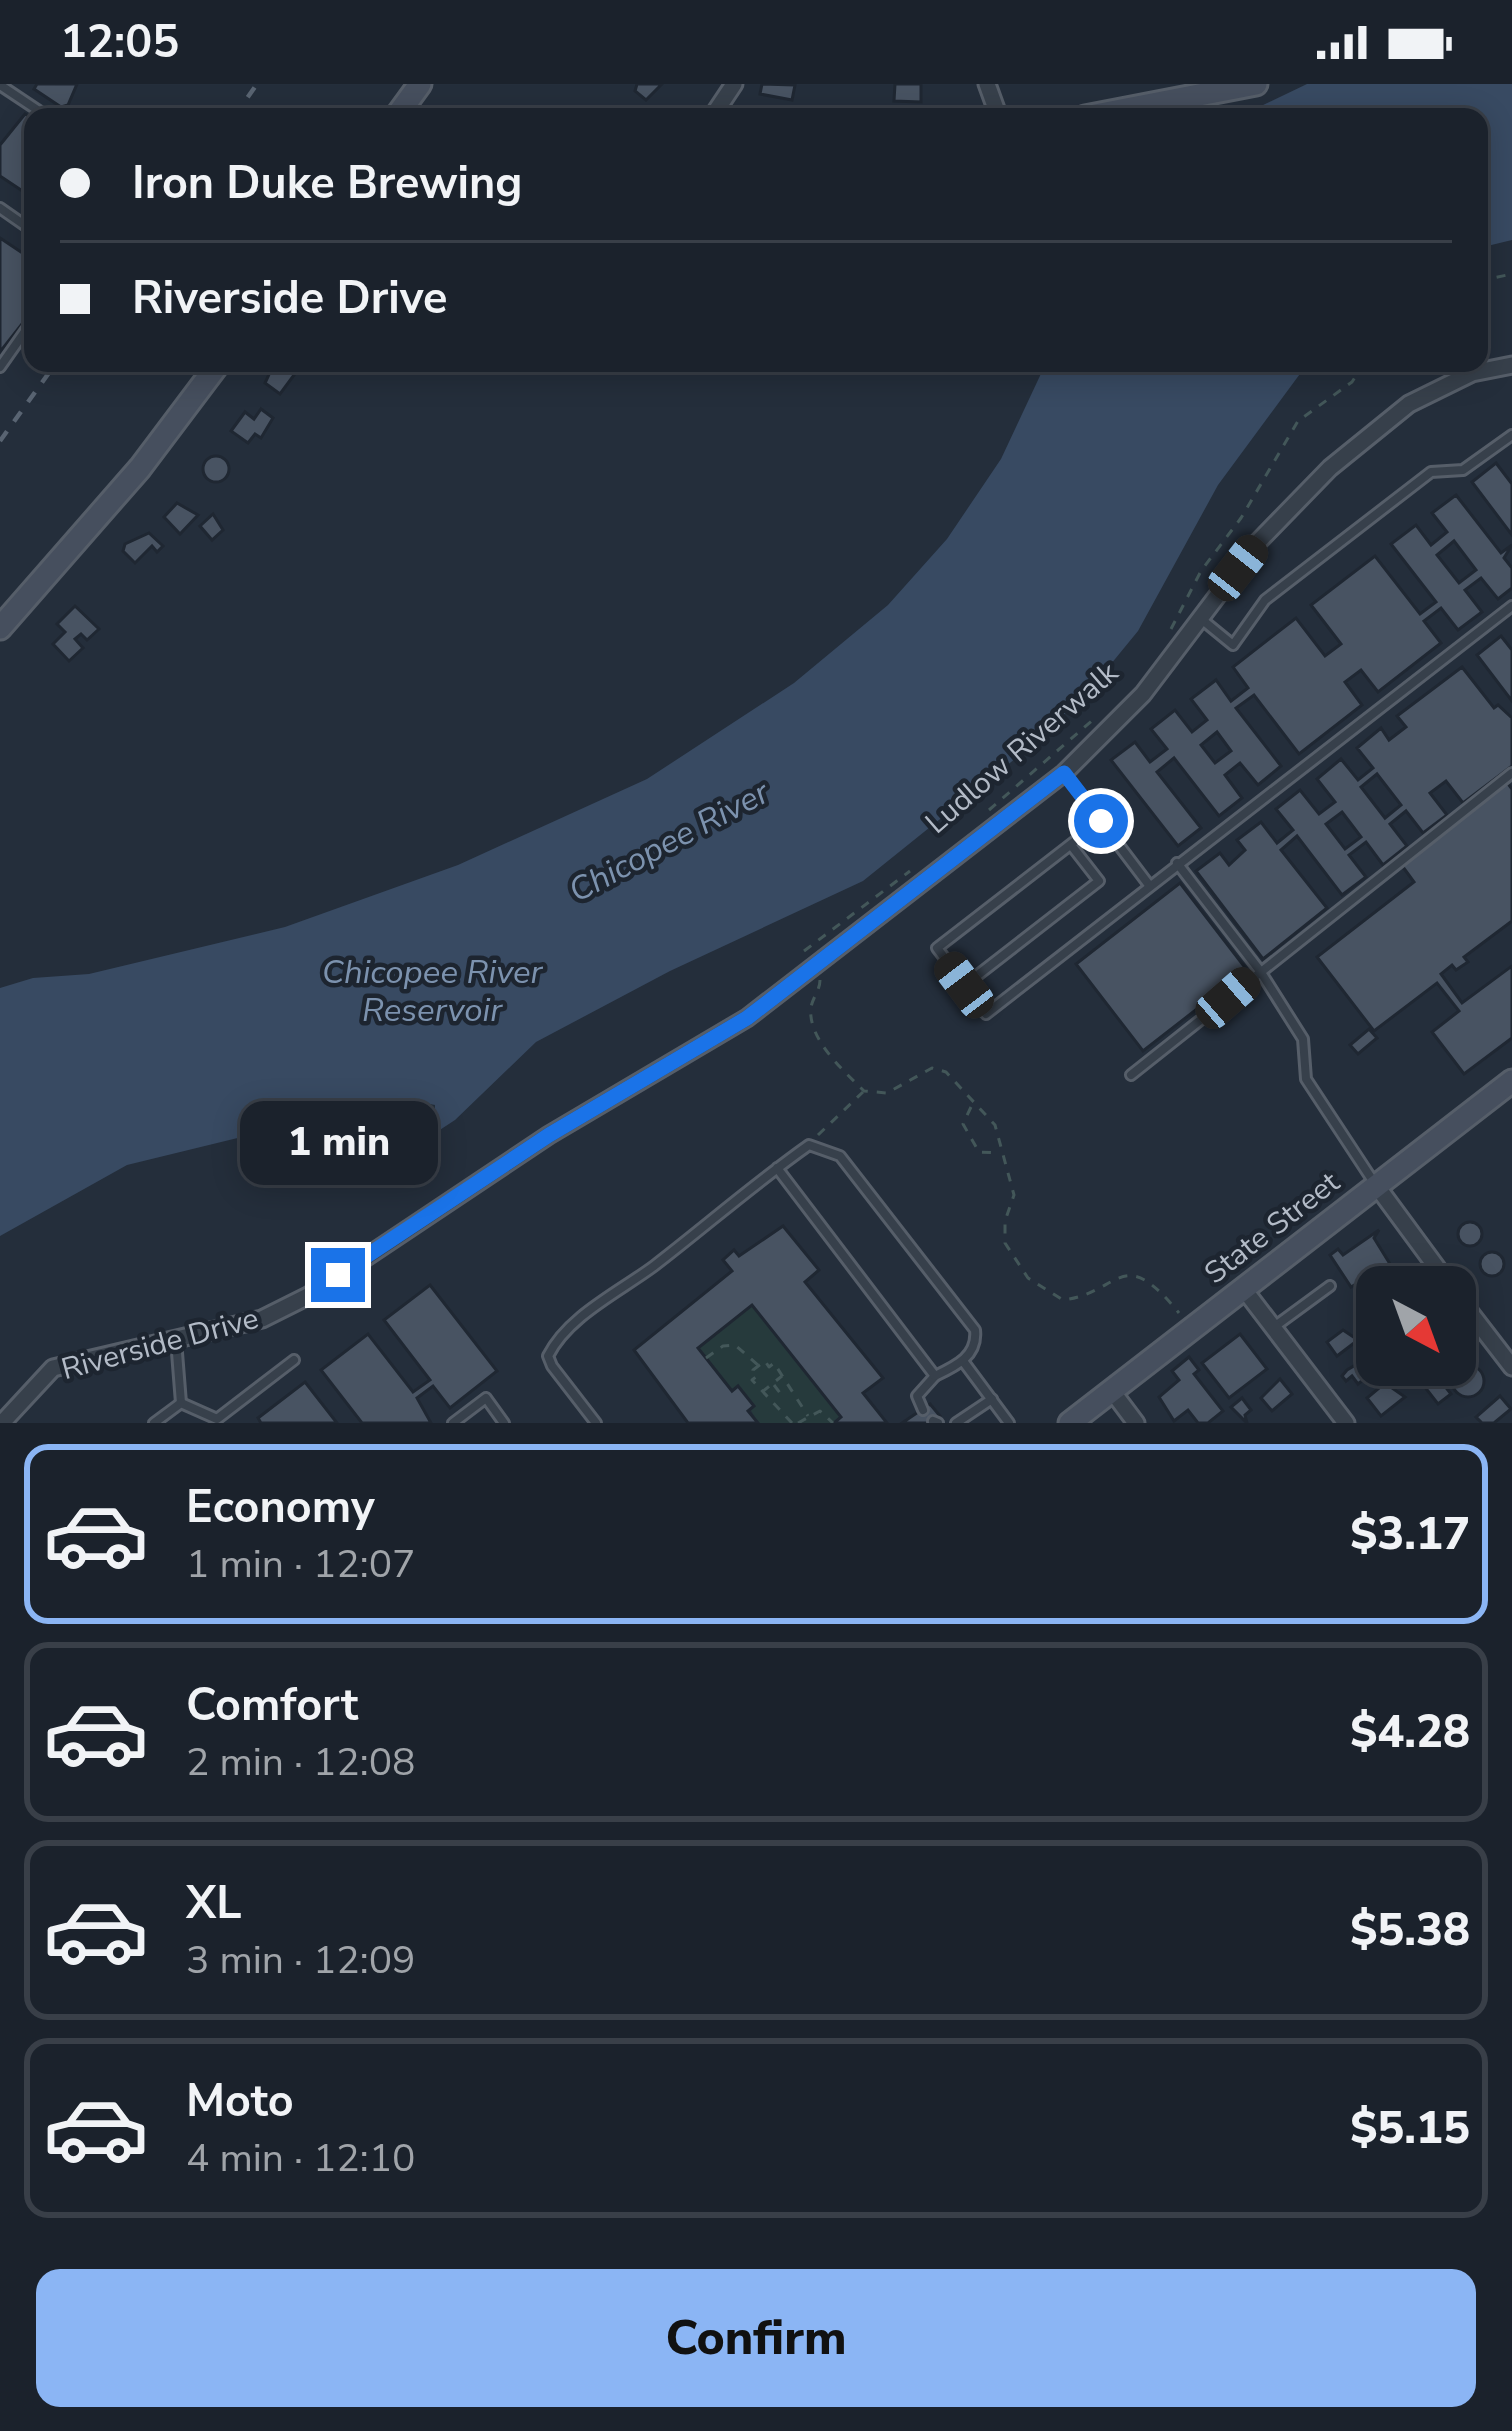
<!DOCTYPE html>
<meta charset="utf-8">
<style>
:root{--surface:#1b222c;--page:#282f38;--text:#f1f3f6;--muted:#a0a4a9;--line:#393f48;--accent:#8bb5f4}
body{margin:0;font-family:"Nunito Sans",sans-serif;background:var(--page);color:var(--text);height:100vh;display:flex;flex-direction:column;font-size:45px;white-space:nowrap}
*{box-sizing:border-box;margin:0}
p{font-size:39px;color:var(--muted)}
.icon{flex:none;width:66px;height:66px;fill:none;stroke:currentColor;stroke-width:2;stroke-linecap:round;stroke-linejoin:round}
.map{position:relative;height:1339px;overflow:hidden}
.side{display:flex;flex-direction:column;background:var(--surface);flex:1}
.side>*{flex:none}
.top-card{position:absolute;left:24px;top:24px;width:1464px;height:264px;border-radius:24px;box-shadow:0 6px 30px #0003,0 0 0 3px var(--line);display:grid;align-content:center;height:264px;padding:0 36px;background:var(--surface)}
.needle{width:78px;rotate:139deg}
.buttons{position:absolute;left:1356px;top:1182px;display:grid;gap:24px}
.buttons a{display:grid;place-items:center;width:120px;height:120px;border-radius:24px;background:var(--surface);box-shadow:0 6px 30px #0003,0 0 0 3px var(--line);font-size:60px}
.end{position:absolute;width:54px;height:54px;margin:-27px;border:15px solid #1a73e8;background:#fff;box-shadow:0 0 0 6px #fff}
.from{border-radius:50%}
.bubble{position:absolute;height:84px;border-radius:24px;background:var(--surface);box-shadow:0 6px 30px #0003,0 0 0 3px var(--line);font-size:39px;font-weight:800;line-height:84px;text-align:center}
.car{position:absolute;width:36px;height:72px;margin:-36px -18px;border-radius:15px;box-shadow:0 0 9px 3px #0007;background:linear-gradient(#222 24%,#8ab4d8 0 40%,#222 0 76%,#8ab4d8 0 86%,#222 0)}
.top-card b{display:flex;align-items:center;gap:42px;height:114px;font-size:45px}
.top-card b+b{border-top:3px solid var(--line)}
.top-card i{width:30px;height:30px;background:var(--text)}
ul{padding:21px 0 0;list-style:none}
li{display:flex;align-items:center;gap:36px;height:180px;margin:0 24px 18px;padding:0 12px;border:6px solid var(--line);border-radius:24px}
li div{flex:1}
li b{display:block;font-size:45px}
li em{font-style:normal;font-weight:800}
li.on{border-color:var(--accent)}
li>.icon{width:108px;height:108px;stroke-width:1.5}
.button{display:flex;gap:24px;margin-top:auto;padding:24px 36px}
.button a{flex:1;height:138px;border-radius:24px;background:var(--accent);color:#111;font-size:48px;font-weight:800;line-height:138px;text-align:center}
.status{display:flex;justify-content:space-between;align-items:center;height:84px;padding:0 60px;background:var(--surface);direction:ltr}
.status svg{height:33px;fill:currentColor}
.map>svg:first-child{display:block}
.green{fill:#263a3c}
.water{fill:#384a62}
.building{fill:#485362;stroke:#1f2732;stroke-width:3;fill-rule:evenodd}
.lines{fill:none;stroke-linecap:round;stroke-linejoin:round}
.lane-casing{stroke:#565e69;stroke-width:14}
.street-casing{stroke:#565e69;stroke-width:21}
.secondary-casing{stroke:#565e69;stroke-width:27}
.path{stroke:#435759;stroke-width:3;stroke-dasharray:9 9;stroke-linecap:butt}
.lane{stroke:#37404b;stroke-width:8}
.street{stroke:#37404b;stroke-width:15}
.secondary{stroke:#464f5e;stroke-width:21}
.rail{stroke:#596472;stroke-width:4.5;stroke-dasharray:12 12;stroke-linecap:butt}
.route{stroke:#1a73e8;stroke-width:15}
.labels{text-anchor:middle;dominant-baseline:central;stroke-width:9;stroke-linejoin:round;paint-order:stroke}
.street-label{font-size:30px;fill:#b3bbc7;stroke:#1d2530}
.water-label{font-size:33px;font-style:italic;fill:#7c92ae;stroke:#1d2530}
</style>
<div class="status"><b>12:05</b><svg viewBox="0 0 49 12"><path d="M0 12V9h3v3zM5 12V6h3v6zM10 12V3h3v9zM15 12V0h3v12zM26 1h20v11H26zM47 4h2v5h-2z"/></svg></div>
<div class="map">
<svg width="1512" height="1339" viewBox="0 0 1512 1339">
<rect width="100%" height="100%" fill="#242e3b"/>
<polygon class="green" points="752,1221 841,1333 834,1339 758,1339 738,1303 732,1307 698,1264"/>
<g class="water">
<polygon points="1307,0 1512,0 1512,156 1479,164 1479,33 1238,33"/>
<polygon points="1046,279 1308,279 1218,401 1138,547 1088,608 1031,662 863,797 670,887 536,958 455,1036 423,1057 435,1036 435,1021 410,1016 361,1033 278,1044 127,1081 0,1152 0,904 33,894 89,890 285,843 458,781 647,695 794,599 888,521 947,455 1001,375"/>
</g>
<g class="building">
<polygon points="37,0 77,0 68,21 61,23 34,5"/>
<polygon points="662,0 646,16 635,7 637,0"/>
<polygon points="762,0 795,1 792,16 760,10"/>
<polygon points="895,0 921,0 921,18 894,17"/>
<polygon points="25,30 33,35 33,114 0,92 0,61"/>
<polygon points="0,154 33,176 33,226 0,268"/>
<polygon points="287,279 297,287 280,310 265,299 271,286"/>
<polygon points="261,325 273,334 261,354 255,350 248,359 231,347 245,328 254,335"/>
<circle cx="216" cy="385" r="13"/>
<polygon points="1496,379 1512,400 1512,451 1472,398"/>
<path d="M1456,411L1501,469L1512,461L1504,474L1512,484V504L1498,515L1481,494L1465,506L1482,528L1458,546L1441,524L1424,537L1441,559L1378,608L1361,586L1345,598L1362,621L1299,670L1254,611L1236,624L1281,682L1258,701L1240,679L1225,691L1242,714L1219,732L1174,674L1157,688L1201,744L1178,762L1111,676L1135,658L1150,678L1167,665L1151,645L1175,626L1192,648L1207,636L1191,615L1216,596L1231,617L1248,604L1233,583L1296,534L1325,572L1341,560L1311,521L1375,472L1420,530L1436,518L1391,460L1416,441L1431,461L1447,448L1432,429ZM1454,457L1476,486L1459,499L1437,471ZM1217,648L1231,667L1215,679L1201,661Z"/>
<polygon points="177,419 198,431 180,450 164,433"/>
<polygon points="213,430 223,446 212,456 200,442"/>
<polygon points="149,449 163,462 157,468 152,462 135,479 123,467 125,460"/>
<polygon points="75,522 99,545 87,556 81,550 75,555 83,564 69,577 53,560 65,548 57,540"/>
<polygon points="1501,552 1512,566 1512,617 1477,571"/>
<path d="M1462,583L1494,624L1498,621L1512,634V682L1463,719L1446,697L1430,709L1447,731L1423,749L1406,727L1390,740L1407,762L1383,781L1366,758L1349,771L1366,793L1342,811L1297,752L1281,766L1327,824L1263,875L1196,787L1220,769L1229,781L1245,766L1237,756L1261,738L1277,759L1293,746L1276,725L1300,706L1319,730L1335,718L1317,695L1341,675L1358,696L1373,684L1357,664L1381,644L1389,656L1406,643L1397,632ZM1377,690L1401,721L1385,734L1361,703ZM1342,728L1361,753L1345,765L1326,740Z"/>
<polygon points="1506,697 1512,705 1512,837 1464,873 1468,878 1456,886 1452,881 1441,890 1462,919 1512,882 1512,954 1464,990 1432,948 1459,927 1437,899 1374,947 1317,873 1414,798 1400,779"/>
<polygon points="1180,799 1247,886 1143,967 1076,880"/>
<polygon points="1369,945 1377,954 1358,970 1350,961"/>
<circle cx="1470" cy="1150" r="12"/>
<polygon points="783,1142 819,1186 805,1198 883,1294 863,1309 887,1339 834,1339 841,1333 752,1221 698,1264 732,1307 738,1302 754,1322 748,1327 758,1339 688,1339 634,1266 732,1187 723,1176 734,1166 739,1172"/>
<polygon points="1379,1146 1374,1154 1390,1180 1351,1203 1330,1171 1338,1165 1343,1171"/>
<circle cx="1492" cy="1180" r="12"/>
<polygon points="430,1201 497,1287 450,1324 433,1302 417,1314 431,1339 362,1339 321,1286 368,1250 413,1308 430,1296 384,1236"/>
<polygon points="1373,1240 1377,1245 1375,1267 1361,1250"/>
<polygon points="1343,1246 1358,1256 1337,1272 1327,1258"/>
<polygon points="1240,1250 1267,1285 1229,1314 1202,1279"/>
<polygon points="1371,1272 1374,1287 1358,1300 1352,1292 1346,1297 1342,1292 1347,1286"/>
<polygon points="1189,1273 1199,1286 1194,1290 1223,1327 1208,1339 1198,1339 1188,1326 1174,1337 1159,1313 1179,1296 1172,1287"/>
<circle cx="1468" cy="1297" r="16"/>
<polygon points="1437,1292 1451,1310 1438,1320 1424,1302"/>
<polygon points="1280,1295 1292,1310 1272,1327 1261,1314"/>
<polygon points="305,1298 337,1339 261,1339 258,1334"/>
<polygon points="1385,1299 1405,1313 1381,1332 1367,1314"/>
<polygon points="1500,1312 1511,1325 1494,1339 1482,1339 1476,1333"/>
<polygon points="1242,1314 1251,1326 1245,1331 1247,1339 1231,1323"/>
<polygon points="930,1320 940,1332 930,1339 902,1339"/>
</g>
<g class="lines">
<g class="lane-casing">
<g id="lane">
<polyline points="0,1 48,33"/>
<polyline points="0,124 33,147"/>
<polyline points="0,283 33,236"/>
<polyline points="1200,534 1233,561 1265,516 1431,388 1463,386 1512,351"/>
<polyline points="1065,690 1149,801"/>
<polyline points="1071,761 1099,797 965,901 937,864 1101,737"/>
<polyline points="1177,779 1260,887 1303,955 1306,995 1375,1100"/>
<polyline points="965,901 986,930 1512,522"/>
<polyline points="1131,991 1512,689"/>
<polyline points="1274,1243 1330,1202"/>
<polyline points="176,1256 181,1319"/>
<polyline points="963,1277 1009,1339"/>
<polyline points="923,1326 917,1312 935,1292"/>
<polyline points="933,1337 938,1339"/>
<polyline points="154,1339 181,1319 217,1335 294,1276"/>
<polyline points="453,1339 486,1314 504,1339"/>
<path d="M596,1339L552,1282L548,1272C568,1232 619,1208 654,1182C706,1142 755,1099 809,1061L840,1072L975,1246C978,1272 956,1282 935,1292L777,1084"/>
<polyline points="956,1339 992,1315"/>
</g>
</g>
<g class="street-casing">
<g id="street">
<polyline points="987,0 999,33"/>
<polyline points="712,33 734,0"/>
<polyline points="1376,1101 1451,1203"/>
<polyline points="1243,1204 1346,1339"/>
<polyline points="1455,1209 1512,1283"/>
<polyline points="1112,1307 1136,1339"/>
<polyline points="2,1339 53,1284 262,1235 308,1212 549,1051 747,934 1064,689 1143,610 1258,458 1330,384 1409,320 1472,289 1512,281"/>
</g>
</g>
<g class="secondary-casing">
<g id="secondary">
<polyline points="396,33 420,0"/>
<polyline points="1085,33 1256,0"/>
<polyline points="0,544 140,384 219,279"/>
<polyline points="1070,1339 1512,997"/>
</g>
</g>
<g class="path">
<polyline points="1479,197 1512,190"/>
<polyline points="1171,545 1201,487 1241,434 1298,337 1352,298 1364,279"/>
<polyline points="989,726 1095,634"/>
<polyline points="804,867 910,787"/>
<path d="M820,896C820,906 813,913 811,923C807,955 844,987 864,1007L887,1009L932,984L946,988L995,1041L1014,1111L1005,1137V1159L1028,1194L1063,1216C1121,1209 1121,1158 1179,1229"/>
<polyline points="971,1023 963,1040 979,1068 999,1069"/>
<polyline points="818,1051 863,1008"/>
<polyline points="706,1274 723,1262 735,1261 758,1281"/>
<polyline points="774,1301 783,1313"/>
<polyline points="762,1308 782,1292"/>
<polyline points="792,1339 752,1296 757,1292 753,1286 765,1277 769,1283 774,1279 808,1332"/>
<polyline points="798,1339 820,1327 833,1339"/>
</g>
<use href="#lane" class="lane"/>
<use href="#street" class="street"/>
<use href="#secondary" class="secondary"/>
<g class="rail">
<polyline points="234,33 257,0"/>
<polyline points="0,357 56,279"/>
</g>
</g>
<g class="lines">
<polyline class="route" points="338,1191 549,1051 747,934 1064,689 1101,737"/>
</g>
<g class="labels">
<g class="street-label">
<text transform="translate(1022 664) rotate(-41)">Ludlow Riverwalk</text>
<text transform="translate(1272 1144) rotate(-38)">State Street</text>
<text transform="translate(160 1260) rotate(-15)">Riverside Drive</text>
</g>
<g class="water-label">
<text transform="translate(669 758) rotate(-28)">Chicopee River</text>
<text x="432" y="888">Chicopee River<tspan x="432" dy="38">Reservoir</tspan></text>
</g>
</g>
</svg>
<div class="buttons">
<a><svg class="needle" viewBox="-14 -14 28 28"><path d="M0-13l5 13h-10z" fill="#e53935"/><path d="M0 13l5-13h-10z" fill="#a0a4a9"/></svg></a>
</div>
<i class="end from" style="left:1101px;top:737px"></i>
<i class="end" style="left:338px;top:1191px"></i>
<div class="bubble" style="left:240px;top:1017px;width:198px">1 min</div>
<i class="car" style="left:1238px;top:484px;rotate:38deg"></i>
<i class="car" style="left:964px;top:901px;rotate:323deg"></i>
<i class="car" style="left:1228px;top:914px;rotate:49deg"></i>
<div class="top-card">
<b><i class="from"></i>Iron Duke Brewing</b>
<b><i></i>Riverside Drive</b>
</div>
</div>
<section class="side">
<ul>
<li class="on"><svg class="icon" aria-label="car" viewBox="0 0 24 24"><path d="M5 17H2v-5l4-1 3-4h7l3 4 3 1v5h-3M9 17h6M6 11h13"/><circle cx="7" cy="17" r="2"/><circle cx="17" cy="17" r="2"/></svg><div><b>Economy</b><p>1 min · 12:07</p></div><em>$3.17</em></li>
<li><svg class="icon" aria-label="car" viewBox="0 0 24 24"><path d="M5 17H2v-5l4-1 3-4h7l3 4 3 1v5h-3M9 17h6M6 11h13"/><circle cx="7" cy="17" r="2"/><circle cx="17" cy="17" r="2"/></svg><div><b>Comfort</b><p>2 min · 12:08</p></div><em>$4.28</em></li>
<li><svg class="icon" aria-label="car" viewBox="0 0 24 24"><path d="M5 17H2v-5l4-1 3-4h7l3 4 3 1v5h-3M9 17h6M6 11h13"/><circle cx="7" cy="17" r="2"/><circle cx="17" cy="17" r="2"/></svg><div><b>XL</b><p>3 min · 12:09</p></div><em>$5.38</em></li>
<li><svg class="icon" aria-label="car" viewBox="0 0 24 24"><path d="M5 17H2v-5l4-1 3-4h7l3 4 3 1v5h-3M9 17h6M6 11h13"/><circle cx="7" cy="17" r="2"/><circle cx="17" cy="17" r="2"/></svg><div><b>Moto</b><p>4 min · 12:10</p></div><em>$5.15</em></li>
</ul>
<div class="button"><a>Confirm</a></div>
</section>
